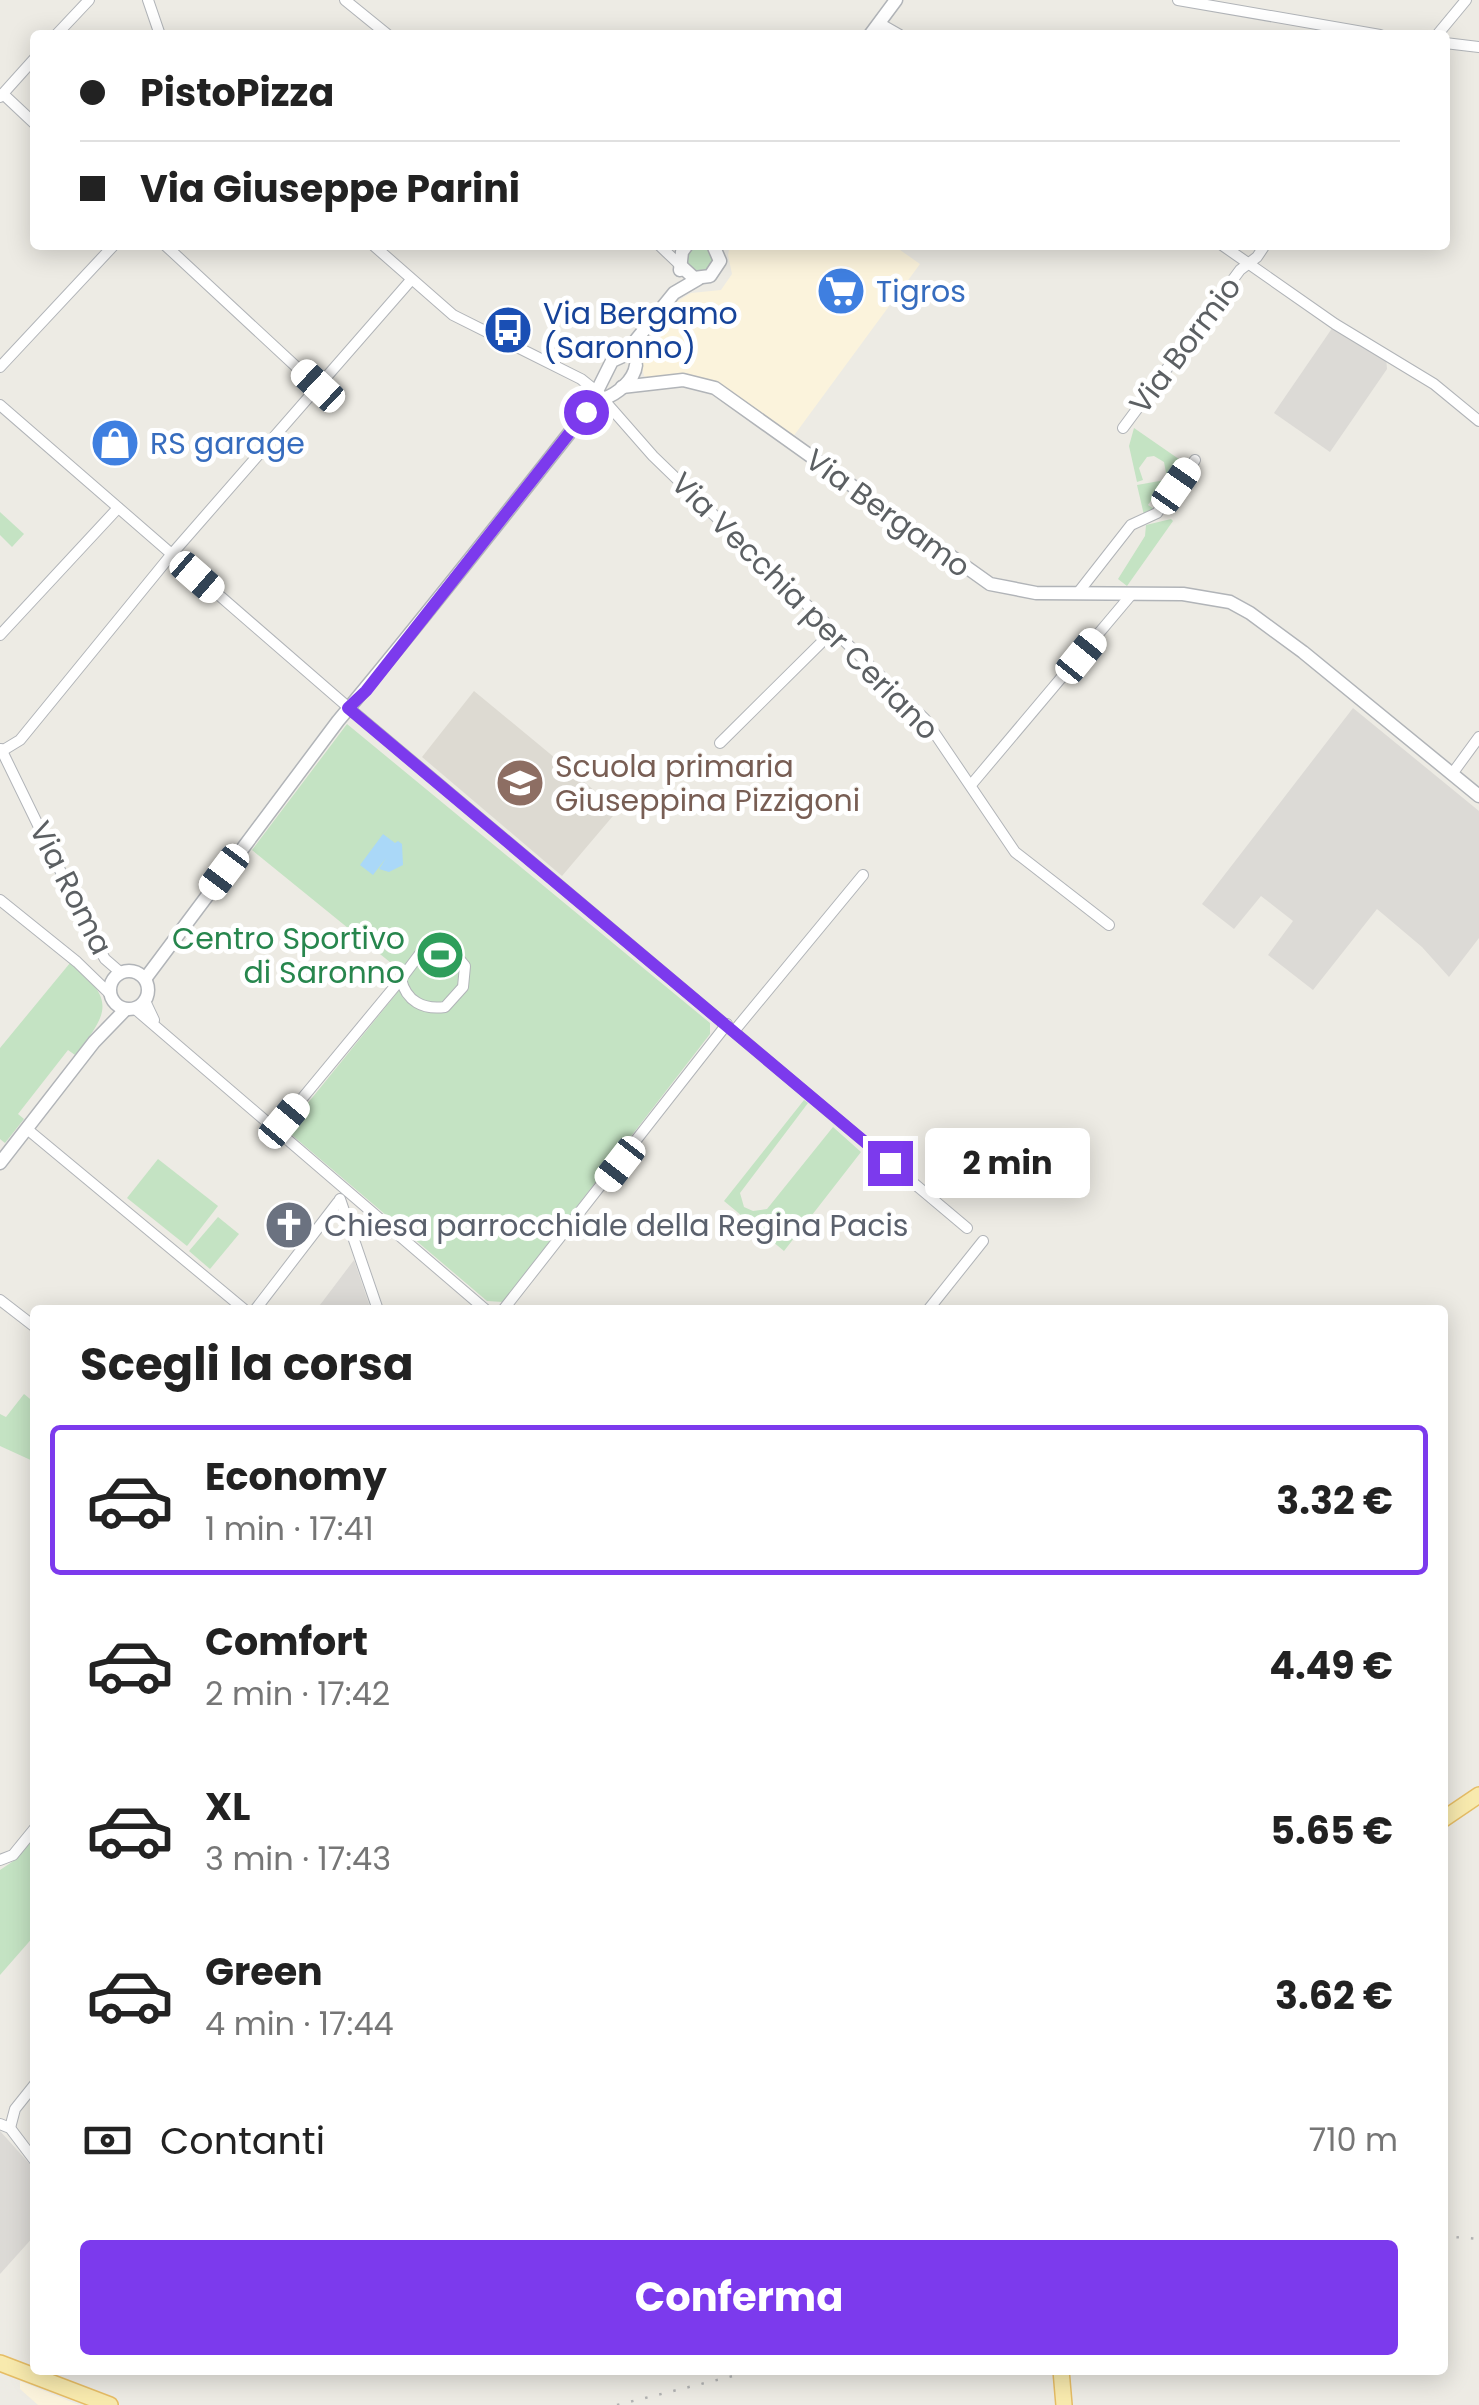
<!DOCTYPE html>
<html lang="it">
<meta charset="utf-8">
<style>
:root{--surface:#fff;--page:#f2f2f2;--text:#222;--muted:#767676;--line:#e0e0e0;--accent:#7c3aed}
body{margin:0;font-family:Poppins,sans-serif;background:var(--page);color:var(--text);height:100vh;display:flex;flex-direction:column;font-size:38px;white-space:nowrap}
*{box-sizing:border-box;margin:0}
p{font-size:32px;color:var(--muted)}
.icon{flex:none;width:55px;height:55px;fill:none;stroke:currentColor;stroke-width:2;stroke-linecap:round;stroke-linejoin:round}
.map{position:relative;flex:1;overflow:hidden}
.side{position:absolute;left:30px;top:1305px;width:1418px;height:1070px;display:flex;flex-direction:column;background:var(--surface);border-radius:10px;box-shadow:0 5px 25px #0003}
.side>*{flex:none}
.guide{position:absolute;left:30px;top:30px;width:1420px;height:220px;border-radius:10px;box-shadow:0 5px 25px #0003;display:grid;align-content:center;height:220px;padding:0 50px;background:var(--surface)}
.end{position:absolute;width:45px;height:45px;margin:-22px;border:12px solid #7c3aed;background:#fff;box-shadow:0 0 0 5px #fff}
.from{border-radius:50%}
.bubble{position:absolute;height:70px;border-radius:10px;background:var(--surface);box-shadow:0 5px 25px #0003;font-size:32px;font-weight:700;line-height:70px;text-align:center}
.car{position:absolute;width:30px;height:60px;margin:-30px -15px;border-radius:12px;box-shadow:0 0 8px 2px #0007;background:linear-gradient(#fff 24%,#345 0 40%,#fff 0 76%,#345 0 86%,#fff 0)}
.guide b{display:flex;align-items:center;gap:35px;height:95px;font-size:38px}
.guide b+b{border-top:2px solid var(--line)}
.guide i{width:25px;height:25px;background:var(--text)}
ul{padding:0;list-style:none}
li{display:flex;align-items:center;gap:30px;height:150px;margin:0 20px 15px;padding:0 30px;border:5px solid transparent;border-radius:10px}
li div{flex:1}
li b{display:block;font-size:38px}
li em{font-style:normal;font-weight:700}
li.active{border-color:var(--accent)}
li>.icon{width:90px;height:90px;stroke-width:1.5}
h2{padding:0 50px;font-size:45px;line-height:120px}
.pay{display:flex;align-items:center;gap:25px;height:110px;padding:0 50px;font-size:38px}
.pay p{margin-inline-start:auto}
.action{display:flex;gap:20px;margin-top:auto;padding:20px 50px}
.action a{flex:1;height:115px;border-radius:10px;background:var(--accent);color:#fff;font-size:40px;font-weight:700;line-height:115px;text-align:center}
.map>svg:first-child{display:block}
.commercial{fill:#fbf3dc}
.industrial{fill:#dcdad6}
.education{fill:#dddad2}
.green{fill:#c4e3c3}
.water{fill:#aad8f8}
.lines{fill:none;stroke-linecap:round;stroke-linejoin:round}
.minor-casing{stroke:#b1b4b8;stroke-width:12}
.tertiary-casing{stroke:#b1b4b8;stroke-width:15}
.primary-casing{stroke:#e6bd65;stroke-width:18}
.minor{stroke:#fff;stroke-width:10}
.tertiary{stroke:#fff;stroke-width:12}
.primary{stroke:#f8eaae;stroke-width:15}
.rail{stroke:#b2b3b3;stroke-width:2.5;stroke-dasharray:2.5 12;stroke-linecap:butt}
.route{stroke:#7c3aed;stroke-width:12}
.labels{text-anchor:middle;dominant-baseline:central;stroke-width:10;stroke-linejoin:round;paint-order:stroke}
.shop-label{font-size:30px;fill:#366cbe;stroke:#fff;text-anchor:start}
.transit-label{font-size:30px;fill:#164399;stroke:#fff;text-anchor:start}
.street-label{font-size:30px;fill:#5c6063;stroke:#fff}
.education-label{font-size:30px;fill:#785e54;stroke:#fff;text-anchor:start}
.leisure-label{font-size:30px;fill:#27864d;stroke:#fff;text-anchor:end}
.worship-label{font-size:30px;fill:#5b616d;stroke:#fff;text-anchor:start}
</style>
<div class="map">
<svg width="1479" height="2405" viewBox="0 0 1479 2405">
<rect width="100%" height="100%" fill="#edebe4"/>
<g class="commercial">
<polygon points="730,245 893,245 920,264 787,445 721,397 697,387 653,382 644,376 641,362 645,343 676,302 691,293 721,290 732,274 728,255"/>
<polygon points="20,2381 79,2405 38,2405 20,2389"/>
</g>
<g class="industrial">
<polygon points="1335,324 1386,357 1387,369 1330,452 1274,413"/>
<polygon points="1353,708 1479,811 1479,938 1449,977 1422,947 1377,909 1313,990 1268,955 1293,921 1261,896 1234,929 1202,904"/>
<polygon points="354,1260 371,1310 316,1310 323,1301"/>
<polygon points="0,2131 35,2170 35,2235 0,2274"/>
</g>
<polygon class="education" points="474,691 618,810 562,876 422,757"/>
<g class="green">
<circle cx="700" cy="258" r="14"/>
<polygon points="1134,428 1186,464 1184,466 1178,462 1167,478 1164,462 1154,456 1147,457 1139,468 1143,480 1137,482 1129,446"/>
<polygon points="1165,480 1148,505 1154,509 1144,515 1137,485"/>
<polygon points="0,512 24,534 12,547 0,535"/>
<polygon points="1171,519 1173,521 1127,586 1118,579 1145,536 1146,525"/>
<polygon points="347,724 710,1023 710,1034 503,1302 487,1301 286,1130 397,993 396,967 252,850"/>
<path d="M70,963C116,999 109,1013 75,1055L68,1050L18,1114L24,1119L5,1143L0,1139V1048Z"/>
<polygon points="804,1100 808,1103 740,1193 744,1207 753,1211 767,1209 833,1127 861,1152 784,1251 724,1201"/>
<polygon points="158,1159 218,1206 187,1246 127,1198"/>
<polygon points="218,1217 239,1234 210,1269 189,1251"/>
<polygon points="24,1394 35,1403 35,1462 0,1446 0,1414 6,1417"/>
<polygon points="35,1837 35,1935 0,1975 0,1870 15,1860"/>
</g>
<polygon class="water" points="383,834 395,843 398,841 402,844 403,865 389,872 379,869 386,858 373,875 360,865"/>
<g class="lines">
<g class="minor-casing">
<g id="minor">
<polyline points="148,0 160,35"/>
<polyline points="345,0 388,35"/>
<polyline points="1178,0 1380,35"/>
<polyline points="879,23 900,35"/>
<polyline points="56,35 89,0"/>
<polyline points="1437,35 1466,0"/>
<polyline points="1445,43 1479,47"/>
<polyline points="3,94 35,124"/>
<polyline points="0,97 35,58"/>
<polyline points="165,245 318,387"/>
<polyline points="373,245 453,315 581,379 596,391"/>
<polyline points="659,245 681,266"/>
<polyline points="1222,245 1335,324 1434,384 1479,421"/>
<polyline points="0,367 114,245"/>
<polyline points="603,399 653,456 925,719 1015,852 1109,925"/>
<polyline points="0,405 349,708 967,1228"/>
<polyline points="1123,428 1240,270 1257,257 1265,245"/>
<polyline points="1077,594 1131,525 1157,513 1195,460"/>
<polyline points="0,635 118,508"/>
<polyline points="720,743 833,631"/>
<polyline points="1,749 94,940 105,959 120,972"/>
<polyline points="2,751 20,740 171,555 411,280"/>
<polyline points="1452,774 1479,737"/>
<polyline points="971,785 1131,595"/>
<polyline points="0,900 77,962 110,994"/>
<path d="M428,943L451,949L465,966L463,987L445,1007C423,1010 406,1001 401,979Z"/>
<polyline points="145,1001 154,1020"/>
<polyline points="134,1008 486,1310"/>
<polyline points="735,1030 863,875"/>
<polyline points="27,1129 245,1310"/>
<polyline points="276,1130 401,979"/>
<polyline points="340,1199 378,1310"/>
<polyline points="0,1300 35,1327"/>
<polyline points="255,1310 338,1202"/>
<polyline points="503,1310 727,1024"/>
<polyline points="928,1310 983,1241"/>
<polyline points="0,1860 13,1855 35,1828"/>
<polyline points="0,2124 10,2128 35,2161"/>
<polyline points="10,2128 15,2109 35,2084"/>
</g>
</g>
<g class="tertiary-casing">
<g id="tertiary">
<polyline points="870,35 896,0"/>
<polyline points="681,266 694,278 710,276 720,261 713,245"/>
<polyline points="680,270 682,252 687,245"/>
<path d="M636,365C634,381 617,394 603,399L596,393L612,361L623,356L674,293L698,279"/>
<polyline points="622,387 683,380 715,388 990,584 1036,593 1183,594 1230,602 1250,613 1303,652 1479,796"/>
<circle cx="129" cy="990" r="19"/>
<path d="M145,979L338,721C423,620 504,516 586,412L596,393"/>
<polyline points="0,1163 94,1042 126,1009"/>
</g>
</g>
<g class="primary-casing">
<g id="primary">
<polyline points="1442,1820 1479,1795"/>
<polyline points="0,2363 110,2405"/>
<polyline points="1061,2370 1064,2405"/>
</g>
</g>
<use href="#minor" class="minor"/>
<use href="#tertiary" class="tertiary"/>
<use href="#primary" class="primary"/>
<g class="rail">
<polyline points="1442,2236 1479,2239"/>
<polyline points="617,2405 757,2370"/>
</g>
</g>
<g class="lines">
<polyline class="route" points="586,412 366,691 348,708 890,1163"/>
</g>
<defs>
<g id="supermarket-disc" transform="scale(2.5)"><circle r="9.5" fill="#3f7fe0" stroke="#fff"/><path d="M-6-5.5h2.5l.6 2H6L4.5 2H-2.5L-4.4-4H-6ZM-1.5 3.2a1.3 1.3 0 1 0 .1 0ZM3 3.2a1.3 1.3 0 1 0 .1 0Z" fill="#fff"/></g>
<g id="bus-disc" transform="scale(2.5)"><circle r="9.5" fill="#1a4fb4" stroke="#fff"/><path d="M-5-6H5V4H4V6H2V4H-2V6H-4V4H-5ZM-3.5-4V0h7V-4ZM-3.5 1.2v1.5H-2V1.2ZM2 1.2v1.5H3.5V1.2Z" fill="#fff"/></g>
<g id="shop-disc" transform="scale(2.5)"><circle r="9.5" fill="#3f7fe0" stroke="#fff"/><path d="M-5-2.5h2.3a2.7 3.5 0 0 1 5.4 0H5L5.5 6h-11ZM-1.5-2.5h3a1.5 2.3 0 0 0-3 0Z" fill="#fff"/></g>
<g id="school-disc" transform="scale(2.5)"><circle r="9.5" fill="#8d6e63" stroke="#fff"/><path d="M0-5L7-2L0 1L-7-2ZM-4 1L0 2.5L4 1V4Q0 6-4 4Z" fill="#fff"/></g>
<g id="stadium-disc" transform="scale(2.5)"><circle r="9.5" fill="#2e9e5b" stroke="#fff"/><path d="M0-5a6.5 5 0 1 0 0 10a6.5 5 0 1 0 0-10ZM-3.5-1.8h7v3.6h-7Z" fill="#fff"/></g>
<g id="church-disc" transform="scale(2.5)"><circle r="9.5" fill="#6b7280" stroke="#fff"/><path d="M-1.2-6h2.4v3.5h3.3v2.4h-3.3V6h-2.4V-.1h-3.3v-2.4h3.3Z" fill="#fff"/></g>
</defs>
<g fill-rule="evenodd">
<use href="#supermarket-disc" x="841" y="291"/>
<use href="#bus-disc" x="508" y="330"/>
<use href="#shop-disc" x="115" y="443"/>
<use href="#school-disc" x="520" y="783"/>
<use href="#stadium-disc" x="440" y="955"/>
<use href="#church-disc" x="289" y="1225"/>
</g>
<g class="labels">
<g class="shop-label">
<text x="876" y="291">Tigros</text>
<text x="150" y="443">RS garage</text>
</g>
<g class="transit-label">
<text x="543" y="313">Via Bergamo<tspan x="543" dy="34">(Saronno)</tspan></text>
</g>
<g class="street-label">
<text transform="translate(1185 345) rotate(-53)">Via Bormio</text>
<text transform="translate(888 513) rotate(36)">Via Bergamo</text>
<text transform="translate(805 606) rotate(45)">Via Vecchia per Ceriano</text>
<text transform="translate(71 888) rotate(63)">Via Roma</text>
</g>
<g class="education-label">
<text x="555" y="766">Scuola primaria<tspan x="555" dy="34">Giuseppina Pizzigoni</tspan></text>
</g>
<g class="leisure-label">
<text x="405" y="938">Centro Sportivo<tspan x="405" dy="34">di Saronno</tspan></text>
</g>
<g class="worship-label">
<text x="324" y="1225">Chiesa parrocchiale della Regina Pacis</text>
</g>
</g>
</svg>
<i class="end from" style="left:586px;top:412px"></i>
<i class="end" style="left:890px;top:1163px"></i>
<div class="bubble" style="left:925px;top:1128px;width:165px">2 min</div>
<i class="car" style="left:318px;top:386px;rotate:313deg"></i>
<i class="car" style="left:1176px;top:486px;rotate:35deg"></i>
<i class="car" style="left:197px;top:577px;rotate:131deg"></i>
<i class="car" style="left:1081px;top:656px;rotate:39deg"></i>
<i class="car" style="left:224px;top:872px;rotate:217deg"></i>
<i class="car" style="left:284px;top:1121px;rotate:40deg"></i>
<i class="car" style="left:620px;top:1164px;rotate:218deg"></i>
<div class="guide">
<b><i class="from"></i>PistoPizza</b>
<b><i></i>Via Giuseppe Parini</b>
</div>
<section class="side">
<h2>Scegli la corsa</h2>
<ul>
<li class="active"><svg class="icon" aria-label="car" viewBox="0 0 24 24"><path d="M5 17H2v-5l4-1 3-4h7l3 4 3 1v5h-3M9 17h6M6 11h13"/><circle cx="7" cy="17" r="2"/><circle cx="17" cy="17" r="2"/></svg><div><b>Economy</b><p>1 min · 17:41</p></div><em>3.32 €</em></li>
<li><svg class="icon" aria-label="car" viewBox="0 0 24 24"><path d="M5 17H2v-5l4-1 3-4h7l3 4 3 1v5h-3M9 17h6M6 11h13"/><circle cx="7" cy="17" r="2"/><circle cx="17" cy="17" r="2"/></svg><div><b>Comfort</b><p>2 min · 17:42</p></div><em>4.49 €</em></li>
<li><svg class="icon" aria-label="car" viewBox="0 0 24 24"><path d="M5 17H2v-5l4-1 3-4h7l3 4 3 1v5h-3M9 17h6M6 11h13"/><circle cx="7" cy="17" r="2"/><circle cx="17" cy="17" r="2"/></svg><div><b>XL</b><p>3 min · 17:43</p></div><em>5.65 €</em></li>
<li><svg class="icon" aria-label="car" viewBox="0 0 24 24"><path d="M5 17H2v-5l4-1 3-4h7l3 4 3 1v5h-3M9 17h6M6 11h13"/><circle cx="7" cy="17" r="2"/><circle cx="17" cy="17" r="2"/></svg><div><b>Green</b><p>4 min · 17:44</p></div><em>3.62 €</em></li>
</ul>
<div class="pay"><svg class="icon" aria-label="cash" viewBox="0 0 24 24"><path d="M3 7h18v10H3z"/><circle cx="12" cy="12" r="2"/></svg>Contanti<p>710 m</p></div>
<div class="action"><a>Conferma</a></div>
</section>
</div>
